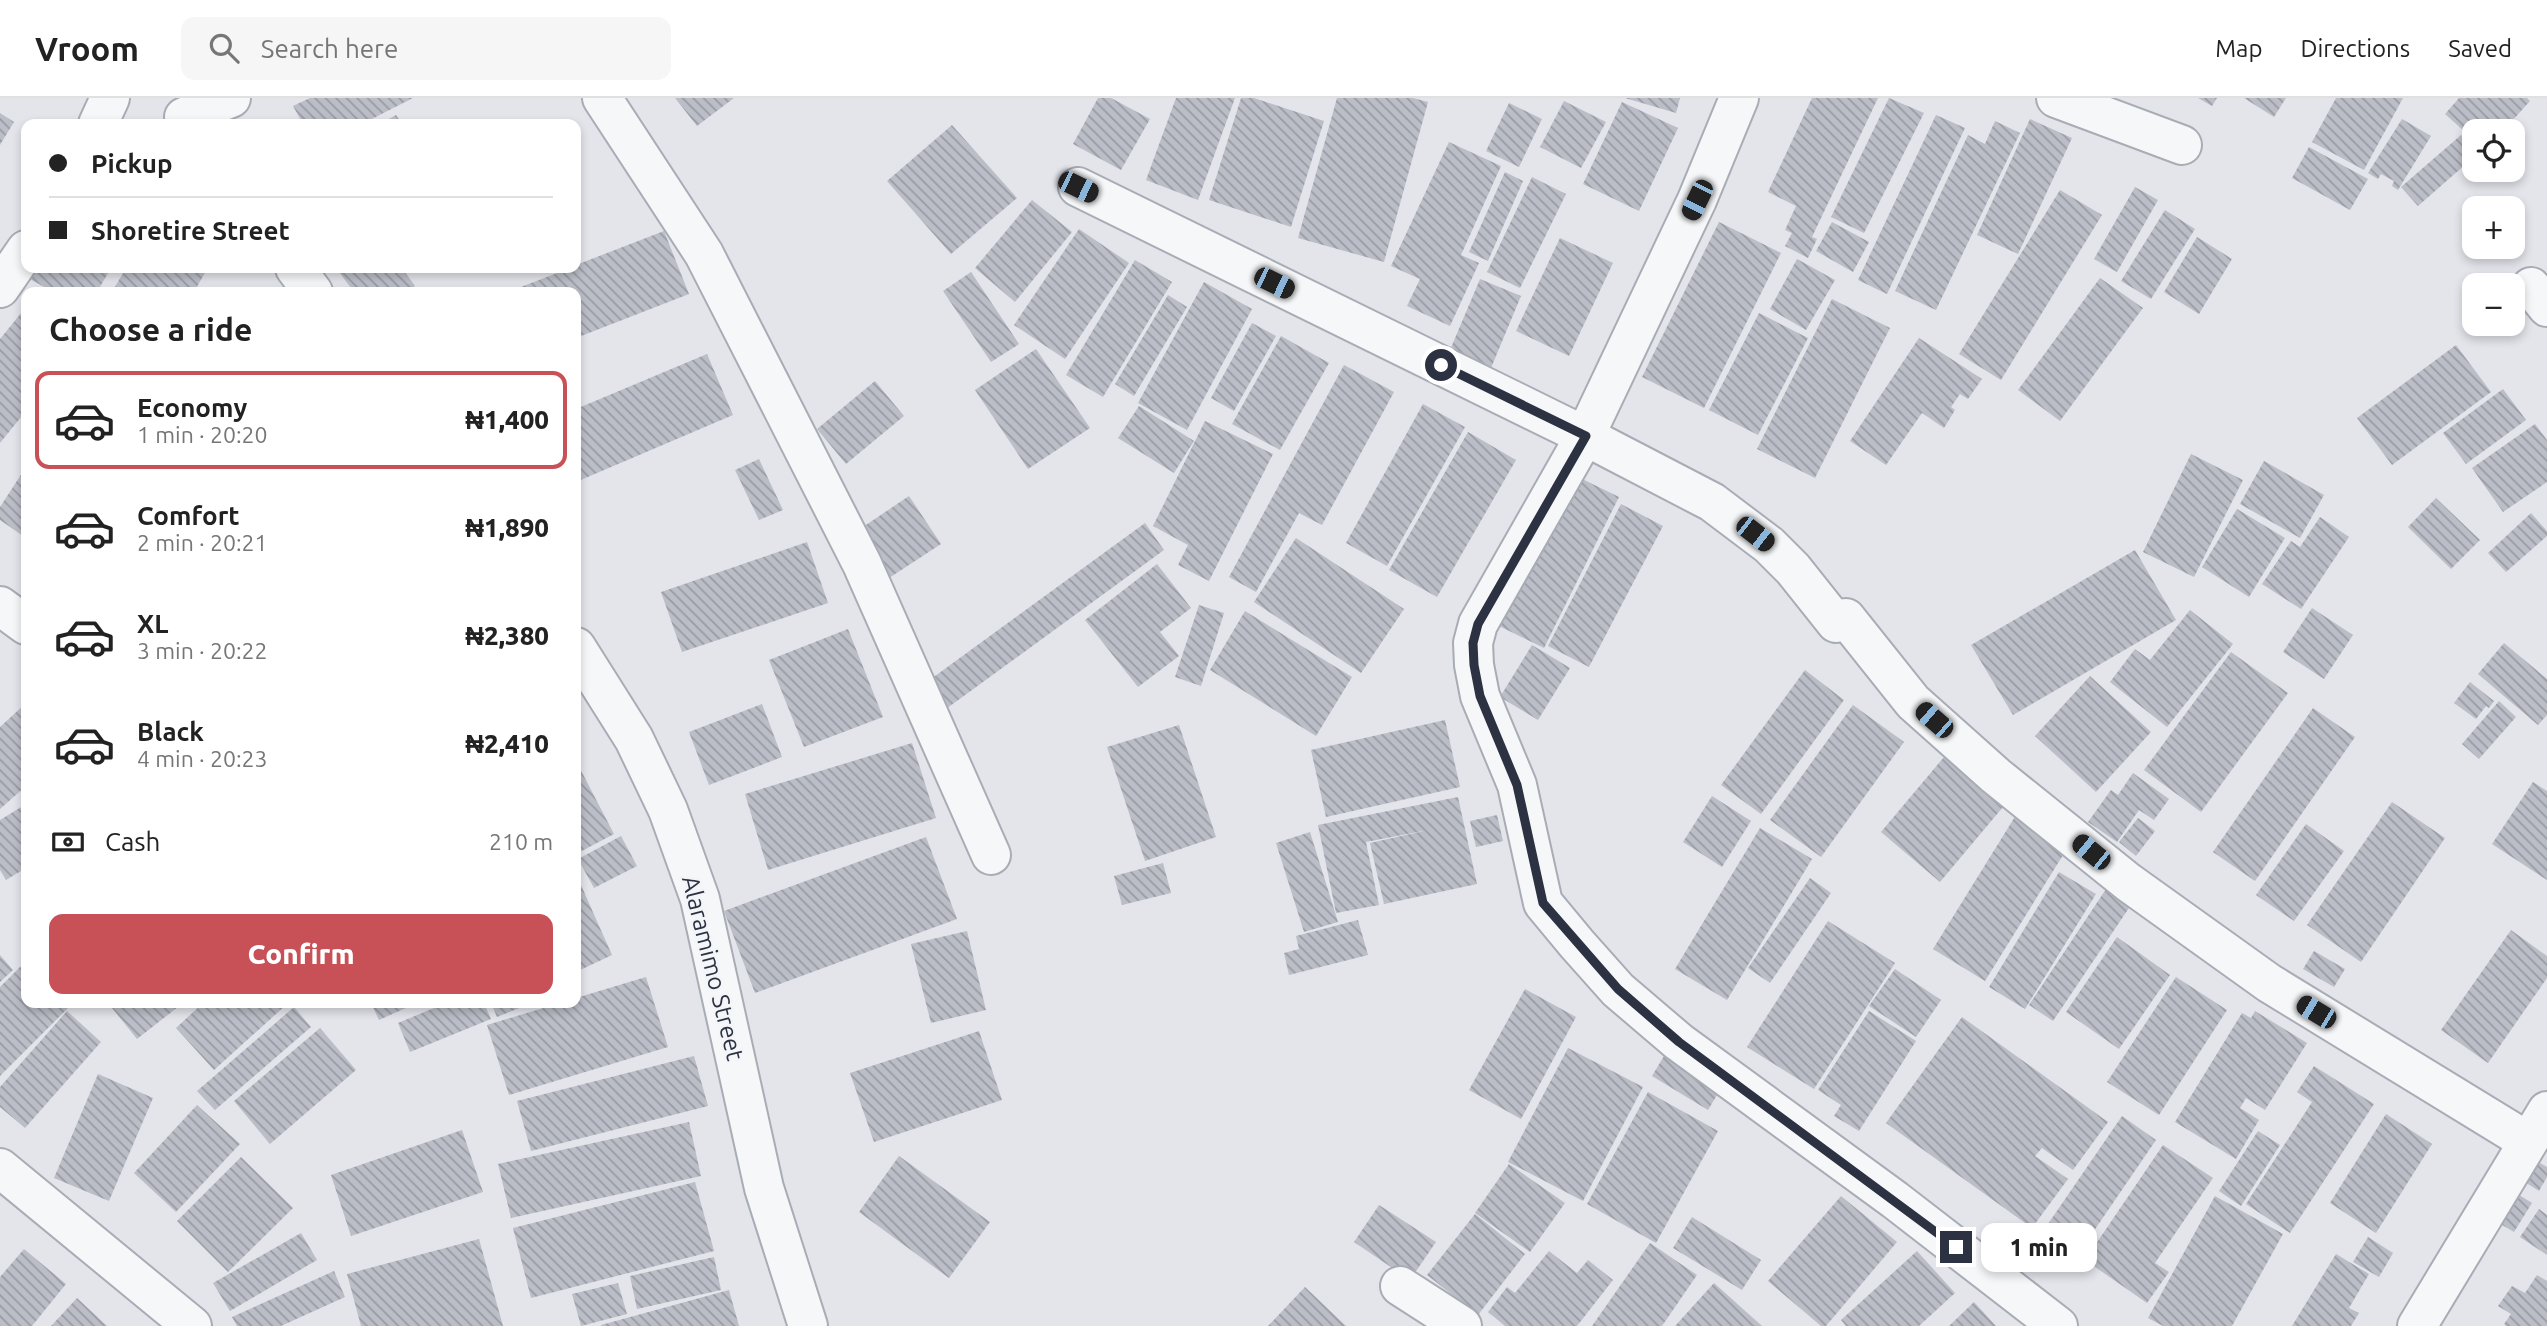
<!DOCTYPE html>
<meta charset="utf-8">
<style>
:root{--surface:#fff;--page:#f6f6f6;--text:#222;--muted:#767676;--line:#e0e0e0;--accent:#c75156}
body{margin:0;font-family:Ubuntu,sans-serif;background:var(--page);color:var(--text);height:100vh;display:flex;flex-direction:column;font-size:26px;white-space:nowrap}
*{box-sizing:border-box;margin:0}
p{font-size:23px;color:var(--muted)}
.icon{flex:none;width:38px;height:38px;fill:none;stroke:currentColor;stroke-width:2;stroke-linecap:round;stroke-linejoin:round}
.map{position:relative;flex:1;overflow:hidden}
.side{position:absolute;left:21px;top:189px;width:560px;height:721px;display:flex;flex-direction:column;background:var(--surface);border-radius:14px;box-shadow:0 4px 10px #0003}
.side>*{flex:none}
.hud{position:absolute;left:21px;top:21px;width:560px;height:154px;border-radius:14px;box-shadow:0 4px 10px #0003;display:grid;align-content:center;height:154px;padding:0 28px;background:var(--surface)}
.controls{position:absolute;left:2462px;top:21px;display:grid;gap:14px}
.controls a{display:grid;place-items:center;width:63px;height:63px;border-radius:14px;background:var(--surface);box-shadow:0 4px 10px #0003;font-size:35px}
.end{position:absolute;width:32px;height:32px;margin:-16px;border:9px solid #2c3242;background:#fff;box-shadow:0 0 0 4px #fff}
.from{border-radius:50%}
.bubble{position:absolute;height:49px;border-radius:14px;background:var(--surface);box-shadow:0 4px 10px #0003;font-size:23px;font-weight:800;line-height:49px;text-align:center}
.car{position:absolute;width:21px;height:42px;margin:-21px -10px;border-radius:9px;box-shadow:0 0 5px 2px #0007;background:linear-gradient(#222 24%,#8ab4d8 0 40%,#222 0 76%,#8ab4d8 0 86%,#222 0)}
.hud b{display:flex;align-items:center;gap:24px;height:66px;font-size:26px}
.hud b+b{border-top:2px solid var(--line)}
.hud i{width:18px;height:18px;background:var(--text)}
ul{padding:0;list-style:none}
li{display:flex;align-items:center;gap:21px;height:98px;margin:0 14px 10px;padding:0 14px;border:4px solid transparent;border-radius:14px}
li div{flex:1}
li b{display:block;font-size:26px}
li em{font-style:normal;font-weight:800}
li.current{border-color:var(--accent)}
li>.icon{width:63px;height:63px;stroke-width:1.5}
h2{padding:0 28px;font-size:32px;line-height:84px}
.pay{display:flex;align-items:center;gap:18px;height:77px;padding:0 28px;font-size:26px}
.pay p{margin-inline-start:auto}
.button{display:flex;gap:14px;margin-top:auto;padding:14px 28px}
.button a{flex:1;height:80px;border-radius:14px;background:var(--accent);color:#fff;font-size:28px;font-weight:800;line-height:80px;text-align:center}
header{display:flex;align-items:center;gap:42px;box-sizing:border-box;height:98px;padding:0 35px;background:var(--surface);border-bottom:2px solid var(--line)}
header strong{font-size:33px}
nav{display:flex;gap:38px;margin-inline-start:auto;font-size:24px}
.search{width:490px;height:63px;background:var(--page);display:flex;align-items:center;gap:18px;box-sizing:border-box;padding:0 24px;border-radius:14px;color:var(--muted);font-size:26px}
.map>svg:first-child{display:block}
.building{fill:url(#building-back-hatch)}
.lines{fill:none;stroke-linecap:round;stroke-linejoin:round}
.minor-casing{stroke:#a8acb5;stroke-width:42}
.minor{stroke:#f6f7f9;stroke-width:38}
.route{stroke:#2c3242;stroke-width:9}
.labels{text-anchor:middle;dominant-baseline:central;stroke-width:5;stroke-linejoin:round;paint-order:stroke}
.street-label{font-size:24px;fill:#2c3242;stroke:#f3f5f8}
</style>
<header>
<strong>Vroom</strong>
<div class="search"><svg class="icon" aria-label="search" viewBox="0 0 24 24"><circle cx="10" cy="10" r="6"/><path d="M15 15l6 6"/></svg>Search here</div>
<nav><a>Map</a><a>Directions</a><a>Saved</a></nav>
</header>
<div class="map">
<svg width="2547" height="1228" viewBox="0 0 2547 1228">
<defs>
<pattern id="building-back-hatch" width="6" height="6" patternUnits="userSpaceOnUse" patternTransform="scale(1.75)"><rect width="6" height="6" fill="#bbbec7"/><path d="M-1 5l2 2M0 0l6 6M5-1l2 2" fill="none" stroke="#989ba3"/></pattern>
</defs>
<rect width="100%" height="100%" fill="#e3e5eb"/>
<g class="building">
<polygon points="310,0 413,0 362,26 303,26 293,8"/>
<polygon points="675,0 734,0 697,28"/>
<polygon points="1098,0 1111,0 1150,21 1121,72 1073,46"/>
<polygon points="1176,0 1235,0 1198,102 1146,82"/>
<polygon points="1241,0 1254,0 1324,23 1291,129 1209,102"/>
<polygon points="1337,0 1413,0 1428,4 1384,164 1298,140"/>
<polygon points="1625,0 1680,0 1676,15"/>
<polygon points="1812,0 1878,0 1812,139 1817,141 1808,160 1785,148 1792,135 1785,132 1796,108 1768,94"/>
<polygon points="1889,0 1924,15 1864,135 1831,119"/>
<polygon points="2198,0 2217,0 2212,8"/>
<polygon points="2244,0 2286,0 2274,19"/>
<polygon points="2336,0 2403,0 2364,72 2312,44"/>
<polygon points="2459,0 2527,0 2530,3 2503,33 2474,33 2474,42 2445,16"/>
<polygon points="1564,3 1606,24 1581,70 1540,49"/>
<polygon points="1622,4 1678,30 1639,113 1583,86"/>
<polygon points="1509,5 1542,21 1519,69 1486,53"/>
<polygon points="0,15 14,24 0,47"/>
<polygon points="396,17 402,26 380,26"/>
<polygon points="1936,17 1965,30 1887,196 1858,182"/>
<polygon points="2030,21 2072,40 2018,156 1977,137"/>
<polygon points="2402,21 2431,38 2398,92 2392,88 2394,83 2381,76 2378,81 2368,75"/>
<polygon points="1995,23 2020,35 1936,212 1895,193 1968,37 1985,46"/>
<polygon points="952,27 1017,100 951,156 887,83"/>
<polygon points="2461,37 2474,53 2474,59 2418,108 2401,89"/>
<polygon points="1449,44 1501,68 1461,157 1479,165 1450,228 1407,208 1420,181 1391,168"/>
<polygon points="2309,49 2368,81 2350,112 2292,80"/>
<polygon points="1505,74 1523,83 1488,163 1469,154"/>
<polygon points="1532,79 1566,96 1520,190 1487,174"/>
<polygon points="2135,89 2158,102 2117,174 2094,161"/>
<polygon points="2060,92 2102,117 2001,282 1959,256"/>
<polygon points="1032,102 1072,134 1015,204 975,170"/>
<polygon points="2165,112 2195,131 2151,201 2121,183"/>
<polygon points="1719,124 1781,155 1704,310 1642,279"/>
<polygon points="1832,124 1869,144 1853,174 1816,153"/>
<polygon points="1079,131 1129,165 1065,261 1014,227"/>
<polygon points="664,133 689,196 576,240 576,194 508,194 570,170 576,170 576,167"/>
<polygon points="2197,139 2232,161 2199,216 2164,194"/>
<polygon points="1560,140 1613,165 1569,258 1516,233"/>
<polygon points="1797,161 1835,182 1806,232 1770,211"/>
<polygon points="1135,162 1172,184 1103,299 1066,277"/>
<polygon points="37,170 111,170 97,194 53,194 30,181"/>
<polygon points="126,170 200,170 206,173 194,194 112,194"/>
<polygon points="336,170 402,170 415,188 407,194 354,194"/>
<polygon points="971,174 1019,246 991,264 943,193"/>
<polygon points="2100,180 2143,210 2060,323 2018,292"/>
<polygon points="1480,181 1521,198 1491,270 1450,252"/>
<polygon points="1204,184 1252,211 1187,332 1138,305"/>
<polygon points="1168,197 1187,209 1134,298 1115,286"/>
<polygon points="1832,201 1890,230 1815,380 1757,351"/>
<polygon points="26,209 26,313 0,345 0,241"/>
<polygon points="1759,215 1808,240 1758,337 1709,312"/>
<polygon points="1252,225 1276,238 1234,313 1211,300"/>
<polygon points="1281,238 1329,265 1280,352 1232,326"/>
<polygon points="1919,240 1982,281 1968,301 1960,296 1951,309 1955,312 1944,330 1922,315 1886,367 1850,343"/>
<polygon points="2456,247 2491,294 2392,367 2357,320"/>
<polygon points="1036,251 1090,330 1028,371 975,292"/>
<polygon points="707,256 733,317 576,384 576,311"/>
<polygon points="1344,267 1394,294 1322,427 1299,415 1256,494 1229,479"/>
<polygon points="875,283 904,318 846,366 817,331"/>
<polygon points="2503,291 2526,322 2466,366 2443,335"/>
<polygon points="1423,306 1465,329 1387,468 1346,445"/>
<polygon points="1139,308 1194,343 1174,375 1118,340"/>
<polygon points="1205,323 1273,356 1209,483 1178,467 1188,447 1153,428"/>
<polygon points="2535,326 2547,342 2547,384 2503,414 2472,370"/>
<polygon points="1468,334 1516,362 1437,499 1389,472"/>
<polygon points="2191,356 2243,382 2194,479 2143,454"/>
<polygon points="759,361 783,412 759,422 735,372"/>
<polygon points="2264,363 2324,397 2300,440 2240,406"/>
<polygon points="26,369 26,440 0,422 0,409"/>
<polygon points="1570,375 1619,399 1544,550 1495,526"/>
<polygon points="909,398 941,446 886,482 854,435"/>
<polygon points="2436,400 2480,442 2451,471 2408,429"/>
<polygon points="1621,406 1663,428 1589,569 1548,548"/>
<polygon points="2237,411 2285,440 2249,499 2202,469"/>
<polygon points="2531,415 2547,433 2547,438 2506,474 2488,455"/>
<polygon points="2320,419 2349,439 2301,511 2262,486 2291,443 2300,449"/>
<polygon points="1145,425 1164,452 939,616 920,589"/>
<polygon points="1296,440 1404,511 1361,575 1254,504"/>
<polygon points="807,444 828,505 682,554 661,494"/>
<polygon points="2135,452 2176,522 2013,617 1971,547"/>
<polygon points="1157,466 1191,510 1160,534 1179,558 1138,589 1085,522"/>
<polygon points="1199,507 1224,515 1201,588 1175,579"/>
<polygon points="2312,510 2353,537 2324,581 2283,554"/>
<polygon points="2190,512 2233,546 2167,629 2110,584 2135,551 2150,562"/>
<polygon points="1245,513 1352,579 1316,638 1210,572"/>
<polygon points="848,531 883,619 804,649 769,562"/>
<polygon points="2504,545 2547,581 2547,617 2538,627 2478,576"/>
<polygon points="1532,547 1570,570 1538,622 1500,599"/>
<polygon points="2231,554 2288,595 2201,714 2144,672"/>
<polygon points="1805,572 1844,602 1761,716 1721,687"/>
<polygon points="2090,578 2151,634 2096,694 2035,638"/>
<polygon points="2470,584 2494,603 2489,610 2486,608 2476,621 2454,605"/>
<polygon points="2499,603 2516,619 2479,661 2462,646"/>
<polygon points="26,605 26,688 0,711 0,629"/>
<polygon points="762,606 782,659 709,687 689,634"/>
<polygon points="1853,607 1904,644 1821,759 1770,722"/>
<polygon points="2313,610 2355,639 2255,783 2213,754"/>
<polygon points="1445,622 1460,689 1326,719 1311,652"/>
<polygon points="1179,627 1216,739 1145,763 1107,649"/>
<polygon points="912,645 936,720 768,772 745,696"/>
<polygon points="1944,659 2003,709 1940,784 1881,734"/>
<polygon points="576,663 614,736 576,756"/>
<polygon points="2133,675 2169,701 2154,722 2139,712 2117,744 2088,724 2111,692 2118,697"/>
<polygon points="2533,684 2547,693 2547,782 2492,746"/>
<polygon points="1712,698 1751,723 1722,769 1683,744"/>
<polygon points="1458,699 1477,786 1384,806 1370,745 1428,732 1366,744 1379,807 1336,815 1318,727"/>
<polygon points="2392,704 2445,740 2361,864 2307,827"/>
<polygon points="26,706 26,770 6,782 0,772 0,722"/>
<polygon points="1497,717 1503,743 1476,749 1470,723"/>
<polygon points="2016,717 2068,749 1985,883 1933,851"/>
<polygon points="2138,720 2155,733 2136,758 2119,744"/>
<polygon points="2306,726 2344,753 2294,823 2256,797"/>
<polygon points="1760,730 1812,761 1727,902 1675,871"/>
<polygon points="1310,734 1338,824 1304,834 1276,745"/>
<polygon points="621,738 637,768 594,790 578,761"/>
<polygon points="926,739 957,821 755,895 724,813"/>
<polygon points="1163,765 1171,795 1122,807 1114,778"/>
<polygon points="2059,774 2096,796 2025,911 1989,889"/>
<polygon points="576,776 612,857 576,874"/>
<polygon points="1810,780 1831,795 1770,885 1748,870"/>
<polygon points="2108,788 2133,804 2053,923 2029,907"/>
<polygon points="1358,822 1368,857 1289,877 1284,855 1299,851 1296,838"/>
<polygon points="1828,823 1895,865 1814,991 1747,949"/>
<polygon points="2511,832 2547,858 2547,880 2488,965 2441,932"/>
<polygon points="967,833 986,912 931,925 911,846"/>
<polygon points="2117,839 2170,877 2119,951 2066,914"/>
<polygon points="2314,853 2345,871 2334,889 2303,871"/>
<polygon points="0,857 13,872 0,884"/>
<polygon points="24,865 26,867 26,905 64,905 69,909 0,978 0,889"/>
<polygon points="1895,871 1941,902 1916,939 1869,908"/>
<polygon points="646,879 668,949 509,997 487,927 560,905 576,905 576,900"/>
<polygon points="2176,879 2227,912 2159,1017 2107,984"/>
<polygon points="1525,891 1576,919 1521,1021 1469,992"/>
<polygon points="108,905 183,905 137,941"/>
<polygon points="203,905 283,905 286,907 214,972 176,930"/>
<polygon points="371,905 417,905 379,922"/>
<polygon points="446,905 484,905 491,921 410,954 398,925"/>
<polygon points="491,905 532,905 497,919"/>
<polygon points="294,909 311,929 215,1012 197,993"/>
<polygon points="67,913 101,944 25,1030 0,1009 0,989"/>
<polygon points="1869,913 1916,943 1859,1033 1834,1018 1841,1007 1818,992"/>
<polygon points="2255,913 2307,945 2265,1012 2246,1000 2240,1010 2259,1022 2236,1061 2175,1024 2242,915 2251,920"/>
<polygon points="1962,919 2108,1024 2073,1072 2042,1050 2035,1058 2068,1081 2032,1130 1886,1025"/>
<polygon points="320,930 356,972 270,1046 234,1003"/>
<polygon points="979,933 1002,1002 874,1044 850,975"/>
<polygon points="1568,950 1643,989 1583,1103 1508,1064"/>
<polygon points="1667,953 1723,987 1708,1012 1652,978"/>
<polygon points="694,958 708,1008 531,1053 517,1003"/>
<polygon points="2314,968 2374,1006 2290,1135 2246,1106 2312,1004 2297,994"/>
<polygon points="98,976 153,1000 109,1103 54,1080"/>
<polygon points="1648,994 1718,1033 1656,1145 1587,1106"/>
<polygon points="197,1007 240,1046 176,1114 134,1075"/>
<polygon points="2386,1016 2432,1046 2376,1135 2330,1105"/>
<polygon points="2122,1018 2156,1042 2072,1165 2037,1142"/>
<polygon points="689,1024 701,1078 511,1120 498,1066"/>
<polygon points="462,1032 483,1094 351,1138 331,1077"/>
<polygon points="2258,1033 2280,1047 2241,1108 2219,1093"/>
<polygon points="2163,1047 2213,1080 2155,1165 2169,1174 2147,1205 2085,1162"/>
<polygon points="2524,1056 2547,1069 2547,1079 2539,1093 2512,1076"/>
<polygon points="899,1058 990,1124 949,1180 859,1114"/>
<polygon points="241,1059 293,1110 228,1174 177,1123"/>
<polygon points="1509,1066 1565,1105 1530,1154 1475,1115"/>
<polygon points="695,1084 714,1153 531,1200 513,1130"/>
<polygon points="2505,1088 2532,1105 2514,1134 2487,1118"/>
<polygon points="1841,1098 1897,1144 1826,1228 1821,1228 1768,1183"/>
<polygon points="2215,1098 2283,1136 2232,1228 2163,1228 2148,1220"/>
<polygon points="1379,1107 1436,1144 1410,1182 1354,1144"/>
<polygon points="2539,1111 2547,1117 2547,1157 2520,1139"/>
<polygon points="1475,1116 1525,1156 1478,1217 1427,1177"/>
<polygon points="1692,1119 1761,1162 1742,1192 1673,1150"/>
<polygon points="301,1135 317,1162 230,1213 213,1185"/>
<polygon points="2368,1139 2393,1155 2379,1179 2353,1164"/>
<polygon points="479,1141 503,1228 361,1228 347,1176"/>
<polygon points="1650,1145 1697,1177 1662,1228 1592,1228"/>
<polygon points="24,1151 66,1186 32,1228 0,1228 0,1179"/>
<polygon points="1549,1153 1577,1175 1588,1162 1613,1182 1577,1228 1505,1228 1488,1214 1507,1189 1515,1195"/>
<polygon points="1917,1153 1955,1195 1919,1228 1846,1228 1841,1222"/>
<polygon points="2336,1156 2369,1176 2349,1210 2359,1215 2351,1228 2292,1228"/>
<polygon points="714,1159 721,1192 637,1211 630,1178"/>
<polygon points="334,1173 345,1199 281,1228 237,1228 232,1219"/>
<polygon points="2537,1177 2547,1183 2547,1228 2506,1228 2504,1226 2511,1216 2498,1208 2512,1188 2525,1195"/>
<polygon points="618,1185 627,1216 581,1228 572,1196"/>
<polygon points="1714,1185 1762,1228 1675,1228"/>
<polygon points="1305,1189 1346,1228 1268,1228"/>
<polygon points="729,1192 739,1228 601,1228 601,1227"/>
<polygon points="77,1200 107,1228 51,1228"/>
<polygon points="1974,1204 1996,1228 1949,1228"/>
</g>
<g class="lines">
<g class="minor-casing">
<g id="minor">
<polyline points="602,0 704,156 862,466 991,757"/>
<polyline points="1739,0 1697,102 1585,338 1478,526 1473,545 1474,567 1480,598 1517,687 1543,805 1577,846 1618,892 1679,944 1895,1102 2058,1228"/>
<polyline points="2056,0 2182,47"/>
<polyline points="184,19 231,0"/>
<polyline points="98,26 110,0"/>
<polyline points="1078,89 1585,338 1712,404 1769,447 1793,471 1836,525 1846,520 1913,604 1996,678 2128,784 2269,885 2527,1043"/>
<polyline points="295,170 313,194"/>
<polyline points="2531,189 2547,209"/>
<polyline points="0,190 26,152"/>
<polyline points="0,508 26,527"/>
<polyline points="576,549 634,641 668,712 700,801 764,1090 808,1228"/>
<polyline points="0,1070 192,1228"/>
<polyline points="1400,1188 1462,1228"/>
<polyline points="2417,1228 2547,1013"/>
</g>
</g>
<use href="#minor" class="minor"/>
</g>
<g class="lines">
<polyline class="route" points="1441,267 1586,338 1478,526 1473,545 1474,567 1480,598 1517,687 1543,805 1618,891 1679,944 1956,1149"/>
</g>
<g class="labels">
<g class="street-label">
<text transform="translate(713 870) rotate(76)">Alaramimo Street</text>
</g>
</g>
</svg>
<div class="controls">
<a><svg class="icon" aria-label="locate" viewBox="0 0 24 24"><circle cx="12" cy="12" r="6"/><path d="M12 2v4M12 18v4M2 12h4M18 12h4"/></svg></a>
<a>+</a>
<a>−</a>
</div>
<i class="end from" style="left:1441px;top:267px"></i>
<i class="end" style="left:1956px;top:1149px"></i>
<div class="bubble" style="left:1981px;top:1125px;width:116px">1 min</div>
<i class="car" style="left:1078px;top:89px;rotate:116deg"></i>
<i class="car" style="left:1697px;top:102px;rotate:206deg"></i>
<i class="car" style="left:1274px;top:185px;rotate:116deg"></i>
<i class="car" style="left:1755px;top:436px;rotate:128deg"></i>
<i class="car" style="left:1934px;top:622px;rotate:311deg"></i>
<i class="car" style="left:2091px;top:754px;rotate:309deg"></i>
<i class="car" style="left:2316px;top:914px;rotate:301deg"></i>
<div class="hud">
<b><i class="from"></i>Pickup</b>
<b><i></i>Shoretire Street</b>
</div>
<section class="side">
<h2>Choose a ride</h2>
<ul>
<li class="current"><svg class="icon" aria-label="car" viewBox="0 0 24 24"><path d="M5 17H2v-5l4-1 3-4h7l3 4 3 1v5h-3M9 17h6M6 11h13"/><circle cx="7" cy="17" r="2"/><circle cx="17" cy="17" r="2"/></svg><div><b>Economy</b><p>1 min · 20:20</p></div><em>₦1,400</em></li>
<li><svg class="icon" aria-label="car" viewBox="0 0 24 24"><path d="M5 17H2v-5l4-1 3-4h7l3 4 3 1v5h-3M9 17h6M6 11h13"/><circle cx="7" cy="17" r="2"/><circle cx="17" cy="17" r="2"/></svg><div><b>Comfort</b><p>2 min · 20:21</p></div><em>₦1,890</em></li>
<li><svg class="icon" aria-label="car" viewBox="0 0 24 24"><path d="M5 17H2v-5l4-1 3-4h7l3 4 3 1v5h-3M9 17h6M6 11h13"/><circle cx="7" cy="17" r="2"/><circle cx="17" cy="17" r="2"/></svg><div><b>XL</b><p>3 min · 20:22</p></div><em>₦2,380</em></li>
<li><svg class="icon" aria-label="car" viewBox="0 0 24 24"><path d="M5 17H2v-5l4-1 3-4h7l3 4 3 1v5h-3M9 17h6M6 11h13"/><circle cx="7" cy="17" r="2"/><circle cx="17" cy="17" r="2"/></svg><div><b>Black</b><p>4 min · 20:23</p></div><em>₦2,410</em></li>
</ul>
<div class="pay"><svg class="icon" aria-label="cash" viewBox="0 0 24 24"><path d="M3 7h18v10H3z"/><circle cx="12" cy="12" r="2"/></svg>Cash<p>210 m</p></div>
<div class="button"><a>Confirm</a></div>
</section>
</div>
